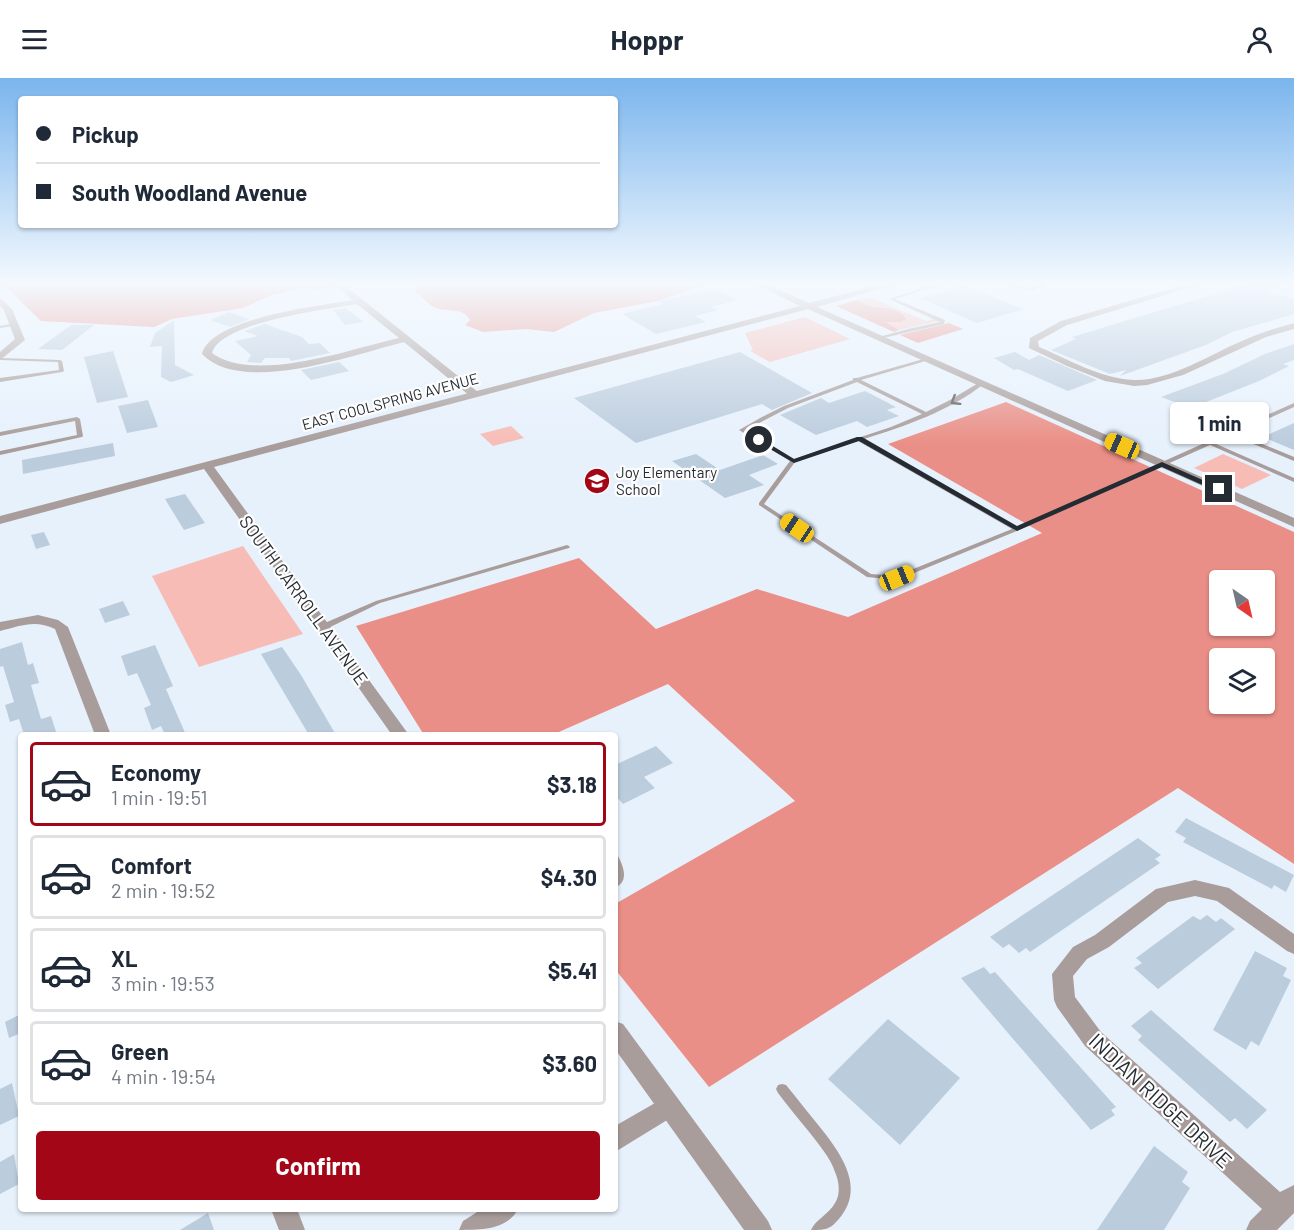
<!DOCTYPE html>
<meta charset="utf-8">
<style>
:root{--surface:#fff;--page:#f6f6f7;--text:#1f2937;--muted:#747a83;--line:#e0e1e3;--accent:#a30717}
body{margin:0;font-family:Barlow,sans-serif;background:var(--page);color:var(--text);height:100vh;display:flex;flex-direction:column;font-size:22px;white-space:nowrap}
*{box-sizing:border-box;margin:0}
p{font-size:20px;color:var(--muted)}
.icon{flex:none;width:33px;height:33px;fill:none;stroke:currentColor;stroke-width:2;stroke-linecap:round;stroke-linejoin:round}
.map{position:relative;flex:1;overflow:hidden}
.side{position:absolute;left:18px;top:654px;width:600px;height:480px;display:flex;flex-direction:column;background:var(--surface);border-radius:6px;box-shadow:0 2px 4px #0004}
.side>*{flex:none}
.top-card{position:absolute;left:18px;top:18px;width:600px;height:132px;border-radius:6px;box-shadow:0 2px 4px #0004;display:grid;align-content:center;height:132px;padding:0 18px;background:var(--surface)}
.needle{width:39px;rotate:146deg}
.fabs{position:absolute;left:1209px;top:492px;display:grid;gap:12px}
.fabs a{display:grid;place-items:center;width:66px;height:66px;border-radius:6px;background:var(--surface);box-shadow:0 2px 4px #0004;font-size:30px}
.end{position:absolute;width:27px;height:27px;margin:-14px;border:8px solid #252b32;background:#fff;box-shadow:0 0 0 3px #fff}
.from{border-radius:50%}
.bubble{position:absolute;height:42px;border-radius:6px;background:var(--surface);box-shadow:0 2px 4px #0004;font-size:20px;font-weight:700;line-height:42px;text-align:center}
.car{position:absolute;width:18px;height:36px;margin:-18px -9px;border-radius:8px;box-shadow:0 0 4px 2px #0007;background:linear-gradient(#f5c518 24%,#345 0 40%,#f5c518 0 76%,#345 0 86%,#f5c518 0)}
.top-card b{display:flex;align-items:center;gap:21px;height:57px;font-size:22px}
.top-card b+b{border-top:2px solid var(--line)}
.top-card i{width:15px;height:15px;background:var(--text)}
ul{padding:10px 0 0;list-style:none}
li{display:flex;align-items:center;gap:18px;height:84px;margin:0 12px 9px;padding:0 6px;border:3px solid var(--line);border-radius:6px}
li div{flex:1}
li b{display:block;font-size:22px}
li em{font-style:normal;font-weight:700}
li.selected{border-color:var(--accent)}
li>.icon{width:54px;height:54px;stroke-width:1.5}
.primary-button{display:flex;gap:12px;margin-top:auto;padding:12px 18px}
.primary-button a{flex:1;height:69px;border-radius:6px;background:var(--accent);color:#fff;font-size:24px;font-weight:700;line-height:69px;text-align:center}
header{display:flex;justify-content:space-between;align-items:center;height:78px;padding:0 18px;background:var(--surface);font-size:27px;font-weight:700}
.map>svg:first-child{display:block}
.green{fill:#f7bcb6}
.forest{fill:#ea8f87;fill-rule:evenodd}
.building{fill:#bcd}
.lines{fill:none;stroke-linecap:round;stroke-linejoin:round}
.service{fill:#a89d9b;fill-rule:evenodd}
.minor{fill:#a89d9b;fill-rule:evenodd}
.tertiary{fill:#a89d9b;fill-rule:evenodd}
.oneway{stroke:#59595c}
.route{fill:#252b32}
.labels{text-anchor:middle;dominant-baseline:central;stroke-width:4.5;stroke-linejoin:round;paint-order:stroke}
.far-street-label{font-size:15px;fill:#252b32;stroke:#fdfdfd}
.far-poi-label{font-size:15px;fill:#252b32;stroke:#fdfdfd;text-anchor:start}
.street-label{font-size:18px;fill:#252b32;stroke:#fdfdfd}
.near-street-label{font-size:21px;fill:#252b32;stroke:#fdfdfd}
</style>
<header><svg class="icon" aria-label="menu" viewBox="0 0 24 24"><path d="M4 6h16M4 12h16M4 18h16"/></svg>Hoppr<svg class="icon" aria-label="person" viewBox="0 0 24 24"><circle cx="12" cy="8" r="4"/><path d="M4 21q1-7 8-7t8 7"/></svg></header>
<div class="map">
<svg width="1294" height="1152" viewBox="0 0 1294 1152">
<rect width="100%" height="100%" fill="#e7f1fc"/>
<g class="green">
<path d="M869,219L926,243L933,241L939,243L899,252L886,244L907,241C896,228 885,231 871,228C866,228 862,224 857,222Z"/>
<polygon points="805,239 850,261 770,284 750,273 753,272 745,255"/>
<polygon points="511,348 524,360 493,368 480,356"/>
<polygon points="1223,376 1271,397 1242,411 1194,390"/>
<polygon points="243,468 303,556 199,589 152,498"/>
</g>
<g class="forest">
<polygon points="3,206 331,206 333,208 319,212 303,210 272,217 243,230 172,241 154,249 41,243"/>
<path d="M418,206H682L692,211L658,223L594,235L554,254L526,251L483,254L465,247L470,242C463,228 446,235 434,229C427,226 423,218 415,214Z"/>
<path d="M857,222C862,224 866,228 871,228C886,231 896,228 907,241L900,244H886L899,252L894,254L836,228Z"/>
<polygon points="949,245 963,251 918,265 900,257"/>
<path d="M1006,324L1294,454V786L1178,710L709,1009L615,891V826L795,723L668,606L552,657H424L356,548L579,480L656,551L757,511L848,539L1042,455L888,366ZM1220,502H1264V548H1220ZM1220,580H1264V626H1220Z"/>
</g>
<g class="building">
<polygon points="1247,206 1280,206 1266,213 1294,221 1294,236 1232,254 1206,267 1120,298 1126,292 1110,296 1051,272 1076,261 1072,259"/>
<polygon points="964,208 1024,231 977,245 920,220"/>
<polygon points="715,211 738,222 711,229 718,232 695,238 706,244 656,256 622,236 663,226 659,223"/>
<polygon points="346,230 363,244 345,247 333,232"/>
<polygon points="229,234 249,241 230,249 210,242"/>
<polygon points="174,242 175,287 194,297 171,304 161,299 162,268 150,269 155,255"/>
<polygon points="265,246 302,259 309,266 320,265 330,275 291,283 289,280 265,280 261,285 247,284 251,277 235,263 258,258 244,253"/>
<polygon points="71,247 94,247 62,272 38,271"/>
<polygon points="1294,266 1294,282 1283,286 1289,288 1259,303 1191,330 1161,319 1223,296 1265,276"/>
<polygon points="113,273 128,319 97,325 84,279"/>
<polygon points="740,274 812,315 772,332 762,326 636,365 574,320"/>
<polygon points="1015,274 1029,282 1039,277 1097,302 1068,313 1018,291 1014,292 994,280"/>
<polygon points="339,284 349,293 311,302 301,292"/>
<polygon points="865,313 896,329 887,332 899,338 867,349 857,343 816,357 780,337 821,320 829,325"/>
<polygon points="148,322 158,349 127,355 118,328"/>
<polygon points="1294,345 1294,372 1263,359"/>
<polygon points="113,365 115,378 23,396 22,382"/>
<polygon points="696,376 720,392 763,377 778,386 749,397 764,407 725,420 672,383"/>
<polygon points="185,416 205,445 184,452 165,421"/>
<polygon points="44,454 50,467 36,471 31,457"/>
<polygon points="123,523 130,537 105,545 99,531"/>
<polygon points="22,564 28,587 33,585 39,605 31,607 41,641 51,638 57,657 24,657 19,641 10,644 5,627 14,624 3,588 0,589 0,571"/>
<polygon points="155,567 173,608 166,611 186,657 165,657 161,648 152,652 144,630 151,627 137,595 128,598 121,578"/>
<polygon points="282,569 301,597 336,657 309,657 261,576"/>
<polygon points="656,668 673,685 644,699 655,710 623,726 615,717 615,687"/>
<polygon points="1186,740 1294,797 1286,814 1274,807 1272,811 1183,764 1186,760 1175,754"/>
<polygon points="1138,760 1161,777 1155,781 1160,785 1030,874 1026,870 1019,875 1009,866 1003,870 990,859"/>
<polygon points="1207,837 1216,844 1221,840 1235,851 1158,911 1134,890 1142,885 1136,880 1193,838 1200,842"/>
<polygon points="1255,873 1287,890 1283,898 1291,902 1259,968 1251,963 1246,972 1213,952"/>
<polygon points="984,889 990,896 995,894 1116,1029 1111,1032 1115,1037 1091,1052 961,900"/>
<polygon points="1151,932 1206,980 1267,1032 1247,1051 1235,1040 1230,1044 1138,962 1142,958 1131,948"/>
<polygon points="21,936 21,955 9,960 5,944"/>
<polygon points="888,941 960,1000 900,1067 828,1001"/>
<polygon points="12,1005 19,1038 0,1047 0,1011"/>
<polygon points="1154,1068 1188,1094 1182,1104 1190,1110 1164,1152 1097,1152"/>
<polygon points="14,1076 19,1106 0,1116 0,1084"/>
<polygon points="208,1135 214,1152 180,1152"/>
</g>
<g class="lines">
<g class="service">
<polygon points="701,206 708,206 696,210 694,209"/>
<polygon points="935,206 942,206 895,221 945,242 944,246 879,261 879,259 908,251 940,244 889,221"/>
<polygon points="1007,206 1014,206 1029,211 1039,208 1038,206 1042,206 1043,209 1029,213"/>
<polygon points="16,245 18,246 18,247 0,250 0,248"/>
<polygon points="0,280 60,282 62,283 64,293 62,294 0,304 0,300 59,292 58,284 0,282"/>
<path d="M927,280H929V282L861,302L926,334L950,322L980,304L985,305C950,333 905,348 864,361L1017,449L1294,325V329L1236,355L1294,379V383L1232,357L1214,365L1294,400V404L1210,367L1019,452L897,502L867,499L759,427V425L790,383L739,352L762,339L784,328L853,302V300H857ZM857,304L922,336L891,349L794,381L746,352L788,330ZM858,363L1012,451L896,498L871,496L764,426L795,384Z"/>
<polygon points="77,339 80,341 83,358 82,359 0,377 0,373 77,357 75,343 0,358 0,354"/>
<polygon points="567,467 569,468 570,469 569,470 380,525 326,551 323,551 319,549 320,547 376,523"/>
<path d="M615,777L618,778C624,790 629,803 615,810Z"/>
<path d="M782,1006L786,1007C796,1019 805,1031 815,1043C836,1069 866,1105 842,1137C831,1151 828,1152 811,1152C815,1142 829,1136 835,1125C841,1116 839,1103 835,1094C830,1079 819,1067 810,1055C799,1042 788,1028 778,1015L776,1011L778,1007Z"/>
</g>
<g class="minor">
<path d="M334,206H343L478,314V318H470L404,264C355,276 242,318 202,276C211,240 319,228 352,222ZM357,226L399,260C350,271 255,306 212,275C220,244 328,231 357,226Z"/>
<path d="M1187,206H1201L1067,247L1038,263L1039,269C1068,281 1101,301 1134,302C1171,303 1208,277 1242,263C1259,255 1276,250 1294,245V251L1266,259L1183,297L1147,307L1134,308L1105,303L1067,288L1029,270L1030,260L1061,243Z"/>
<polygon points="0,220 12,231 25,262 0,282 0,274 15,261 4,232 0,228"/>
<path d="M38,537L58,542L68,549L111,657H95L55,551C35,541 20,548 0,553V544Z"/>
<polygon points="1195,802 1229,810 1294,856 1294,876 1287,873 1217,823 1195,818 1168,824 1109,869 1087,881 1073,898 1075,919 1101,954 1280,1114 1294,1107 1294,1135 1277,1152 1246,1152 1250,1143 1262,1131 1085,968 1057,929 1054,922 1052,896 1073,869 1095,857 1156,811"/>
<polygon points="669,1017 677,1020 681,1028 677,1036 615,1074 615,1048"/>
<polygon points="271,1131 297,1131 305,1152 279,1152"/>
<path d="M482,1131H518C507,1152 482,1152 459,1152L463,1143Z"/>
</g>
<g class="tertiary">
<polygon points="755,206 766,206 809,225 882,206 896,206 817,229 1294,440 1294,449 808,231 214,389 409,657 392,657 204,391 0,446 0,438 800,228"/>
<polygon points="615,943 623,946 768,1143 772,1152 744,1152 615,971"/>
</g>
</g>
<defs><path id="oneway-chevron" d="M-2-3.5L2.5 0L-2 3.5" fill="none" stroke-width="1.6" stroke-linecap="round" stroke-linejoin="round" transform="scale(1.5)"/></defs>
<use class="oneway" href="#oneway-chevron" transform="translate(955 323) rotate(148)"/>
<linearGradient id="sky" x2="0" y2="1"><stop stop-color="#7ab5ed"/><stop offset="0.56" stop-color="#f4f9fe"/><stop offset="1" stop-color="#f4f9fe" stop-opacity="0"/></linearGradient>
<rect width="1294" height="367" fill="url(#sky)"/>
<polygon class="route" points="857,359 862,359 1017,448 1162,384 1223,411 1216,413 1162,389 1017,453 859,363 794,385 755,362 761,361 794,381"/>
<defs>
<g id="school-disc" transform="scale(1.35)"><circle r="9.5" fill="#a30717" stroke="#fdfdfd"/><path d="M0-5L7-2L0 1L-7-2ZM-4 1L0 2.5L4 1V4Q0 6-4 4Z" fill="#fff"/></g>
</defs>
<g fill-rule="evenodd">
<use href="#school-disc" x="597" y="403"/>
</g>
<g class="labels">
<g class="far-street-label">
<text transform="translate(390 323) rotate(-15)">EAST COOLSPRING AVENUE</text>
</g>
<g class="far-poi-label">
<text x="616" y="394">Joy Elementary<tspan x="616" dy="17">School</tspan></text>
</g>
<g class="street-label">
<text transform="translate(304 522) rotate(54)">SOUTH CARROLL AVENUE</text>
</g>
<g class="near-street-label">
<text transform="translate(1161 1022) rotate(43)">INDIAN RIDGE DRIVE</text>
</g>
</g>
</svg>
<div class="fabs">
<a><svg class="needle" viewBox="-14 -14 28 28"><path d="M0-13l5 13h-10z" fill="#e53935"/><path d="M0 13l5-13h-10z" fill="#747a83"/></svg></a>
<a><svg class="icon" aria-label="layers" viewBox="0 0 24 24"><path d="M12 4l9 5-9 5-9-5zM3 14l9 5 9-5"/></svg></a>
</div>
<i class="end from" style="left:759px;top:362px"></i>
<i class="end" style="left:1219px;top:411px"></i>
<div class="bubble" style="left:1170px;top:324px;width:99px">1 min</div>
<i class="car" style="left:1122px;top:368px;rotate:294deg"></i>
<i class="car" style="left:797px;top:450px;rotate:304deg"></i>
<i class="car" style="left:897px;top:500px;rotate:68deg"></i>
<div class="top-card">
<b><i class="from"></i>Pickup</b>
<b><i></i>South Woodland Avenue</b>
</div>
<section class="side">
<ul>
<li class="selected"><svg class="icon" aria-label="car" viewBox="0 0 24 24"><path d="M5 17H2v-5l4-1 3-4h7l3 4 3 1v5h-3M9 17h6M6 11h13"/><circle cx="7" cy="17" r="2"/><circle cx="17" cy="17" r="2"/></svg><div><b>Economy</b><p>1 min · 19:51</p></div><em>$3.18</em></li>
<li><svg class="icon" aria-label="car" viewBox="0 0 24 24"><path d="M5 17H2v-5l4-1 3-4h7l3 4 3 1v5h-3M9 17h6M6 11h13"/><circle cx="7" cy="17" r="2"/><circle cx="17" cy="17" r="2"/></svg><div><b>Comfort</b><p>2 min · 19:52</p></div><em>$4.30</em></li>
<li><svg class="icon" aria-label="car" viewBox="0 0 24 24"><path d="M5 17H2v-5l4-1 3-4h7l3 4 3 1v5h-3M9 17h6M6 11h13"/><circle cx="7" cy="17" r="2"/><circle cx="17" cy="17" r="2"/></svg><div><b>XL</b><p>3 min · 19:53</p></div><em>$5.41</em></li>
<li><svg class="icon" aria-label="car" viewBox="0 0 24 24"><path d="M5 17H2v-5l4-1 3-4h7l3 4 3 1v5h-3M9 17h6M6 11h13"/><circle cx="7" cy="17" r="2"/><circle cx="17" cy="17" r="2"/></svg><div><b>Green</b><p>4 min · 19:54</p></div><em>$3.60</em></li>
</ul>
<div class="primary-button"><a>Confirm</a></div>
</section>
</div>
